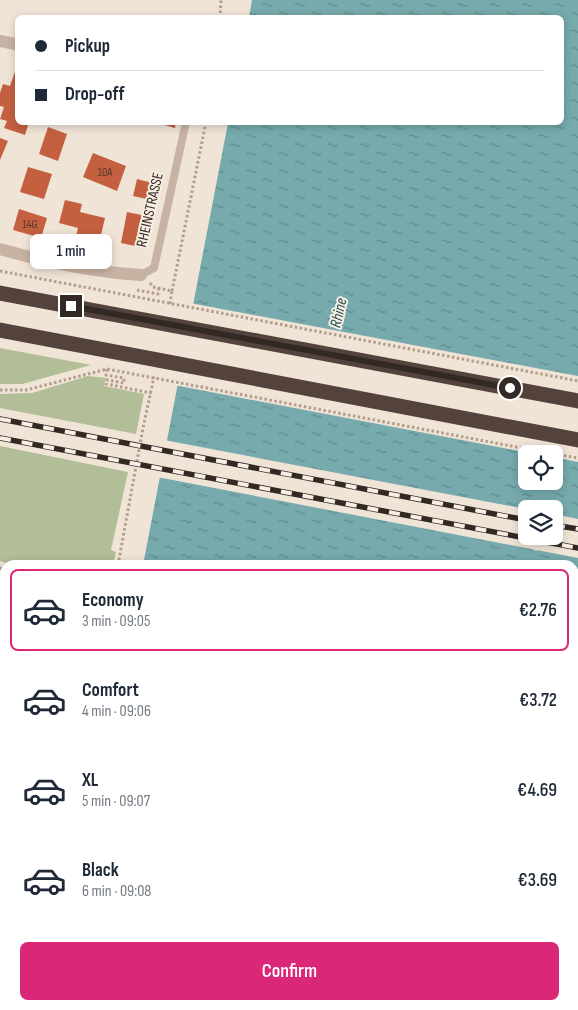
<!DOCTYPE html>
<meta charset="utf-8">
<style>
:root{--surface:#fff;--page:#f2f2f3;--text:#1f2937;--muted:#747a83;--line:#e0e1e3;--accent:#db2777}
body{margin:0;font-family:"Sofia Sans Condensed",sans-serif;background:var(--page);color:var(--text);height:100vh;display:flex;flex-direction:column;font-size:19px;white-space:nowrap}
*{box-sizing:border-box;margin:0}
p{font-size:16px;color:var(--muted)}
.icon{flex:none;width:28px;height:28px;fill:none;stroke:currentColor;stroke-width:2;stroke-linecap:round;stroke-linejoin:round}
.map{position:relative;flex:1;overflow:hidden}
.drawer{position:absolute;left:0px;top:560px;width:579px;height:450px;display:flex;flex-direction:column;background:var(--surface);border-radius:15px 15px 0 0;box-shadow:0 2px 8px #0003}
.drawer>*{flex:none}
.top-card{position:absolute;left:15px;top:15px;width:549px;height:110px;border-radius:8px;box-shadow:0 2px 8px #0003;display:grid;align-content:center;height:110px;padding:0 20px;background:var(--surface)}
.fabs{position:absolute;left:518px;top:445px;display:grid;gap:10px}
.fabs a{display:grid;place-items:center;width:45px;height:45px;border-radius:8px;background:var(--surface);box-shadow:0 2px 8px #0003;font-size:25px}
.end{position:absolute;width:22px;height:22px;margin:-11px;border:6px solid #322925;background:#fff;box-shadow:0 0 0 2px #fff}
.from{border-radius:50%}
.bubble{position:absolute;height:35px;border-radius:8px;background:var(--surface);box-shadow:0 2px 8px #0003;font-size:16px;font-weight:600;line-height:35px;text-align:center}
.top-card b{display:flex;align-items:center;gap:18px;height:48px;font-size:19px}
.top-card b+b{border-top:1px solid var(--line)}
.top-card i{width:12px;height:12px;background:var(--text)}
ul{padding:9px 0 0;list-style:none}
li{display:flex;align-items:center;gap:15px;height:82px;margin:0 10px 8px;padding:0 10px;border:2px solid transparent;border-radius:8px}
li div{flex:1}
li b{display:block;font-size:19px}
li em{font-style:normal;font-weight:600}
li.selected{border-color:var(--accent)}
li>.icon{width:45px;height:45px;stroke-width:1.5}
.cta{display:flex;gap:10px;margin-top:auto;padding:10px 20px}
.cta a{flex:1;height:58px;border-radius:8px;background:var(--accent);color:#fff;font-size:20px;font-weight:600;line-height:58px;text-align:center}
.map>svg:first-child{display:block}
.green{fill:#b1be97}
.water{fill:url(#water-ripples);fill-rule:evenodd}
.pier{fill:#f0e4d6}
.building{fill:#c46040}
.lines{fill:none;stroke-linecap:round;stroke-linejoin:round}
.path{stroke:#b39d8d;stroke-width:3;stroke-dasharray:2.5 2.5;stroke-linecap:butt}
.lane{stroke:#c7b3a3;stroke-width:8}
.street{stroke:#c7b3a3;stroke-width:12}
.highway{stroke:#53433c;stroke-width:15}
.rail-casing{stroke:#322925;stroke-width:5.5}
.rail{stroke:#f8eee2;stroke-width:4;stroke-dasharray:11;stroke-linecap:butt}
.route{stroke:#322925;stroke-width:6}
.labels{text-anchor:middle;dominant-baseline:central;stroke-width:4;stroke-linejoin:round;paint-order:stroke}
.number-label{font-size:12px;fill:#56372c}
.street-label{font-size:15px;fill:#322925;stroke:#f8eee2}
.water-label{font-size:16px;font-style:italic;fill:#1c4f52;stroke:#f8eee2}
</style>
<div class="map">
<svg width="578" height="1010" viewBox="0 0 578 1010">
<defs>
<pattern id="water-ripples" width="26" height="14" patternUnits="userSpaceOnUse" patternTransform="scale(1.25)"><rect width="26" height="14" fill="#76aaac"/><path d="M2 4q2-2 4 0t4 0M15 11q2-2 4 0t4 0" fill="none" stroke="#618a8c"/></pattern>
</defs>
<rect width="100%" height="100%" fill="#f0e4d6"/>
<g class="green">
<polygon points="0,348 91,365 22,384 0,384"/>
<polygon points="88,376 106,378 104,386 144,394 136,434 0,408 0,394 32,393"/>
<polygon points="0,446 128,472 111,550 116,552 113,565 12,565 0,561"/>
<polygon points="5,848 5,1005 38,1005 37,1010 0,1010 0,878"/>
</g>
<path class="water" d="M252,0H578V1010H66L67,1005H574V565H143L228,123L561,122V18L249,17ZM562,389L570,395L562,427H557L554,420ZM526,454H554V481H526ZM526,509H554V536L536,551L530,547L531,536H526Z"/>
<g class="pier">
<polygon points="190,303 578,376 578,462 554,457 554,454 535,454 174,385"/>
<polygon points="164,440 526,509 526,536 534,536 532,546 536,549 539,546 541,536 554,536 554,514 578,519 578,558 157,477"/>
</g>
<g class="building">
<polygon points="18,63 18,122 29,122 25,135 4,128 7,121 0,119 4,107 0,106 0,93 3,84 10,86"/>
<polygon points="154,122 176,122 175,128"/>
<polygon points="48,127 67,134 58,161 39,154"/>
<polygon points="0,138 8,141 0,160"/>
<polygon points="93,153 126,166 117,191 83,177"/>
<polygon points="28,167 52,174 44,199 20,192"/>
<polygon points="137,179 160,185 156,201 133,196"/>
<polygon points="65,200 82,204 80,212 105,218 98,248 74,243 78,228 59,223"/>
<polygon points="19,209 47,218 41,238 13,230"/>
<polygon points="127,212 151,217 145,248 121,243"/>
</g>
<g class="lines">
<g class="path">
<polyline points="220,18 221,0"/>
<polyline points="0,271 578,381"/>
<polyline points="150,283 153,287 172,291 170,304"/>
<polyline points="137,290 158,294 159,288"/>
<polyline points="172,291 206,122"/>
<polyline points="107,369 106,375 124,378 124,383 107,380 106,384 151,393"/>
<polyline points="0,390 26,390 107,369 553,454"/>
<polyline points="554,454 578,458"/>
<polyline points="118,565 143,428 154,377"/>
<polyline points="0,568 5,569"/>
<polyline points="16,1005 16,1010"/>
<polyline points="40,1010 40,1005"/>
</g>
<polyline class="lane" points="141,275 154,268 186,122"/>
<g class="street">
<polyline points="0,41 15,44"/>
<path d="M0,249C45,262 94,272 141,275"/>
</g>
<g class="highway">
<polyline points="0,293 578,401"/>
<polyline points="0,330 578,440"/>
</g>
<g class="rail-casing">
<g id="rail">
<polyline points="0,419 526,520"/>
<polyline points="0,438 578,548"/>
<polyline points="554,525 578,529"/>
</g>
</g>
<use href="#rail" class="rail"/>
</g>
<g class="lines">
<polyline class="route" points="71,306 510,388"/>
</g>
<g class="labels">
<g class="number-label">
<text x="105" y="172">10A</text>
<text x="30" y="224">14G</text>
</g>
<g class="street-label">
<text transform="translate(150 210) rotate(-77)">RHEINSTRASSE</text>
</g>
<g class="water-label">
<text transform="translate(339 313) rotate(-77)">Rhine</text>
</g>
</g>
</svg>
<div class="fabs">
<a><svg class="icon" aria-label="locate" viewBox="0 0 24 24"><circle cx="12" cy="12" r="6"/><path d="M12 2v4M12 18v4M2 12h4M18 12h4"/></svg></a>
<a><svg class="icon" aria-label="layers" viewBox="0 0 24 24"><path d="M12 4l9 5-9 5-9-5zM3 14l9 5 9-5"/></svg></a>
</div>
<i class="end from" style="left:510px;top:388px"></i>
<i class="end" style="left:71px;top:306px"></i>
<div class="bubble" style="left:30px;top:234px;width:82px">1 min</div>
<div class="top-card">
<b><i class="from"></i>Pickup</b>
<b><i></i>Drop-off</b>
</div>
<section class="drawer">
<ul>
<li class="selected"><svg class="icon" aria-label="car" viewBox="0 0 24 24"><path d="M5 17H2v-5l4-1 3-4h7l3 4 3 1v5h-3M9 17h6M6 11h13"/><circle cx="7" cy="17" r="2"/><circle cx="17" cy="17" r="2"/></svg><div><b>Economy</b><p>3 min · 09:05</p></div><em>€2.76</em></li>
<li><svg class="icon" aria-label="car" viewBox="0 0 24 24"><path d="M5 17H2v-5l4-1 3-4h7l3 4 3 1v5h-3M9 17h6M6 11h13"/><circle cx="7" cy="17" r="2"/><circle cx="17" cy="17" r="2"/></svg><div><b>Comfort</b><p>4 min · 09:06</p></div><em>€3.72</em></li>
<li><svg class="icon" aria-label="car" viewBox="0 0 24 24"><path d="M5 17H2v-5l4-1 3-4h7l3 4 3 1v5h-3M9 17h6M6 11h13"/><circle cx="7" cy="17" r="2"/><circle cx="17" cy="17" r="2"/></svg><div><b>XL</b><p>5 min · 09:07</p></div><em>€4.69</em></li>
<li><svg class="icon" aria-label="car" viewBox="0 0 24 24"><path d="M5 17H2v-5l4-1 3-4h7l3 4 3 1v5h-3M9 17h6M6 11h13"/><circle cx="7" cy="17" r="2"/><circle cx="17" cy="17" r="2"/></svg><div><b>Black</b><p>6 min · 09:08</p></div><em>€3.69</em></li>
</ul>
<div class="cta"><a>Confirm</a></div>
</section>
</div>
